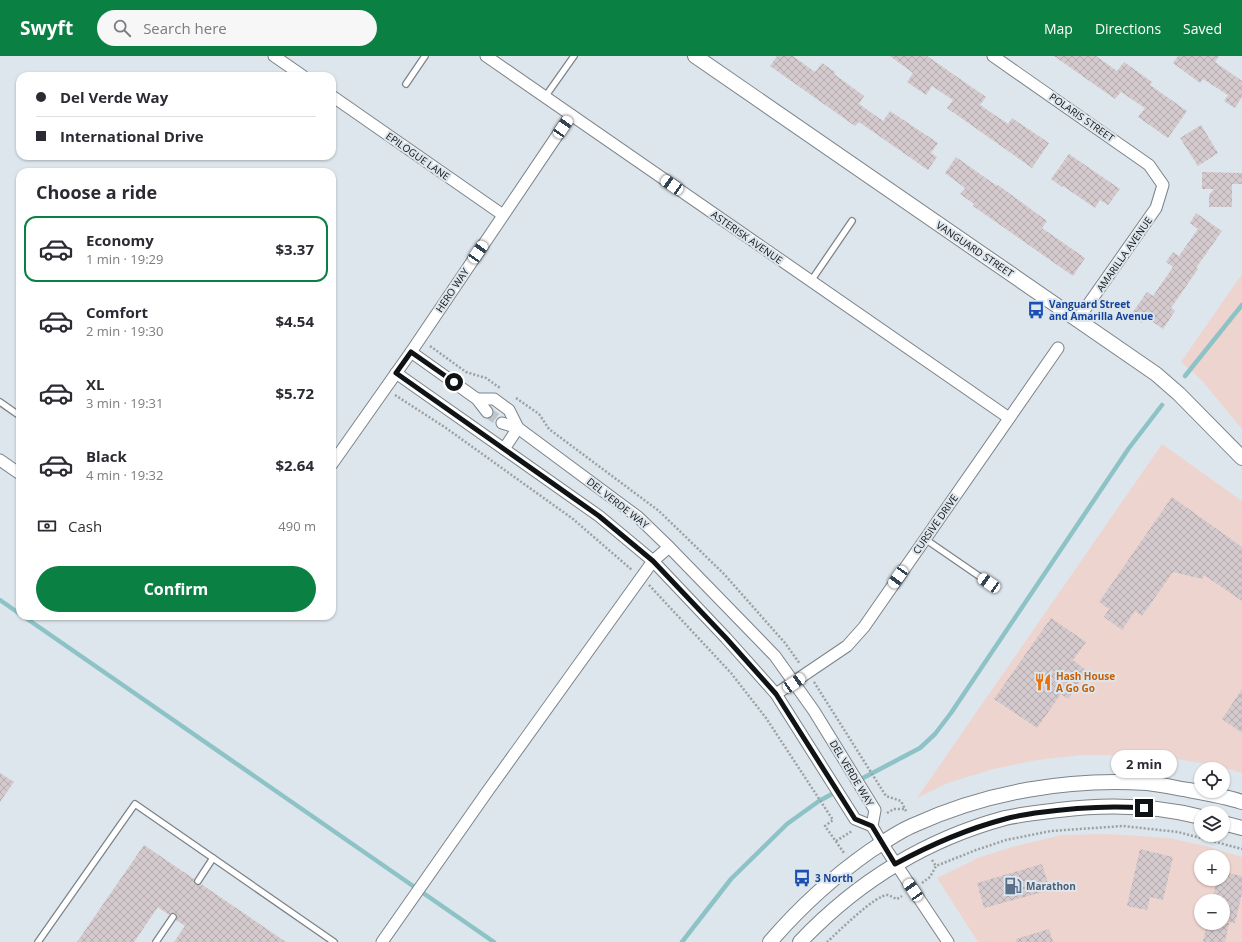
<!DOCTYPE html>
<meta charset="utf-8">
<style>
:root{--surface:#fff;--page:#f7f7f7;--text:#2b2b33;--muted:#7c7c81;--line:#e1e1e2;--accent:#0b8043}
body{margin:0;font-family:"Open Sans",sans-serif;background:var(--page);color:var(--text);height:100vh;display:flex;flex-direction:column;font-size:15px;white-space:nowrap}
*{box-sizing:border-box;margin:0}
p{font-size:13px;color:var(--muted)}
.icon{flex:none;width:22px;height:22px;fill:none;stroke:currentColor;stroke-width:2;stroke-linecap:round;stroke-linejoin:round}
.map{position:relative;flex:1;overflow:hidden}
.side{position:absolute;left:16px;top:112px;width:320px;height:452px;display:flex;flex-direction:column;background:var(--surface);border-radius:12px;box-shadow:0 1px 3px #0004}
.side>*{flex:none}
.hud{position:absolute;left:16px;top:16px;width:320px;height:88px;border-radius:12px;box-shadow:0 1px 3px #0004;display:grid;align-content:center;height:88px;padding:0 20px;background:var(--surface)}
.tools{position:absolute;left:1194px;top:706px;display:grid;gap:8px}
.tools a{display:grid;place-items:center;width:36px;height:36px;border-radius:50%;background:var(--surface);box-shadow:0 1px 3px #0004;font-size:20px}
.end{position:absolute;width:18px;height:18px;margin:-9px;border:5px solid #101315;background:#fff;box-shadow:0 0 0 2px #fff}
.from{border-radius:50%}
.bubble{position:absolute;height:28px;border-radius:14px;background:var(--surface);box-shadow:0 1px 3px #0004;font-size:13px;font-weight:700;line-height:28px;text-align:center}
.car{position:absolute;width:12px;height:24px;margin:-12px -6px;border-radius:5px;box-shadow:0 0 3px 1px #0007;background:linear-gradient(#fff 24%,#345 0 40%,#fff 0 76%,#345 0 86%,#fff 0)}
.hud b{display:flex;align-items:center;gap:14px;height:38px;font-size:15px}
.hud b+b{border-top:1px solid var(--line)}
.hud i{width:10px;height:10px;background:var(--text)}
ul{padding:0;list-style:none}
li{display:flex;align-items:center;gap:12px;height:66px;margin:0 8px 6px;padding:0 12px;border:2px solid transparent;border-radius:12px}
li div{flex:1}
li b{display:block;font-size:15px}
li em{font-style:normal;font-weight:700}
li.current{border-color:var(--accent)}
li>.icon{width:36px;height:36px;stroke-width:1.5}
h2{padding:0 20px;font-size:18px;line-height:48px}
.pay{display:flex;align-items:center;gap:10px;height:44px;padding:0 20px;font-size:15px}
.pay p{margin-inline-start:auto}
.cta{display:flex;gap:8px;margin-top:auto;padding:8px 20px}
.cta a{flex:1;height:46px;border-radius:24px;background:var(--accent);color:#fff;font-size:16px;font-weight:700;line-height:46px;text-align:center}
header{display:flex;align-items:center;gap:24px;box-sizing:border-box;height:56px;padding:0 20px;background:var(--accent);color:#fff}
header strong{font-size:19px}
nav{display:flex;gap:22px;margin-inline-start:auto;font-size:14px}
.search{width:280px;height:36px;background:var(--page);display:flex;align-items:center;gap:10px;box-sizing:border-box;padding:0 14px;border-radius:22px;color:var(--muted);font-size:15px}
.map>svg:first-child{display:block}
.commercial{fill:#eed4cf;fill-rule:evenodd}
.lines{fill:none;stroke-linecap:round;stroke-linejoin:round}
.stream{stroke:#8dc3c7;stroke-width:4.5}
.building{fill:url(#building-cross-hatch)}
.minor-tunnel{stroke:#bec6cc;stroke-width:11;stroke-dasharray:11 5.5;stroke-linecap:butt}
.service-casing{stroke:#7c8389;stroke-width:8}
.minor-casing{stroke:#7c8389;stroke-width:13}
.tertiary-casing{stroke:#7c8389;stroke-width:16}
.path{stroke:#9aa1a5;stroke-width:2.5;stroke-dasharray:2 2;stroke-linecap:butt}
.service{stroke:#fff;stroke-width:5.5}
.minor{stroke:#fff;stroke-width:11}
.tertiary{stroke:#fff;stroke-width:14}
.route{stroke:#101315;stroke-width:5}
.labels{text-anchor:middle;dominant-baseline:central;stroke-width:4;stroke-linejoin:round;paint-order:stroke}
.street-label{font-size:10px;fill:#101315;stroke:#dde6ec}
.transit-label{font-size:10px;font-weight:bold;fill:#164399;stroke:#dde6ec;text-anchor:start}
.food-label{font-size:10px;font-weight:bold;fill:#c56008;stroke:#dde6ec;text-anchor:start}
.service-label{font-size:10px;font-weight:bold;fill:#4e5e75;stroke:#dde6ec;text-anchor:start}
</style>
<header>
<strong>Swyft</strong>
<div class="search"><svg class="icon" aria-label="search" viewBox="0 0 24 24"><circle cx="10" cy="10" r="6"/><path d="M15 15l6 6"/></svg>Search here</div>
<nav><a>Map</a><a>Directions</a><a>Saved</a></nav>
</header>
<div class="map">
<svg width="1242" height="886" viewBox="0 0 1242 886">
<defs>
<pattern id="building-cross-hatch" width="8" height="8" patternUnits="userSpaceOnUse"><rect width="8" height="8" fill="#d4c9cd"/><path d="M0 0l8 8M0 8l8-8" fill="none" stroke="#b5acaf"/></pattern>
</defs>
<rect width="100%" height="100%" fill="#dde6ec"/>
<g class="commercial">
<polygon points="1242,218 1242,373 1204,327 1194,317 1181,306"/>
<polygon points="1162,388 1242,445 1242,717 1215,709 1169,702 1138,699 1082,699 1037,704 993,713 948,727 917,742"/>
<path d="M1110,778L1169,782L1206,790L1242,801V886H978L937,822L978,802L1012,791L1062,779ZM1201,801H1223V823H1201ZM1201,845H1223V867H1201Z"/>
</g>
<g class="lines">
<g class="stream">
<polyline points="1185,320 1242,249"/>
<polyline points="0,544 20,558"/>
<polyline points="23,560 494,886"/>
<polyline points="863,722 920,692 935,678 951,657 1129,392 1162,349"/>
<polyline points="682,886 731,823 787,768 819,745 832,738"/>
</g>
</g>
<g class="building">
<polygon points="777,0 793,0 815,16 822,7 835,16 834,18 864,40 859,48 883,65 890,55 938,87 931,97 937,101 928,114 859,66 855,70 770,10"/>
<polygon points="890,0 927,0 986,41 980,49 1008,68 1012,62 1049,87 1032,112 947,52 953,44 932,30 926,39 907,26 913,17"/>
<polygon points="1054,0 1096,0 1117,15 1124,6 1152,26 1150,29 1187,55 1168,82 1138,61 1145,52 1121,36 1115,43"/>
<polygon points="1178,0 1219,0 1215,6 1242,25 1242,41 1235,52 1224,45 1228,39 1203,23 1200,27 1173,7"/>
<polygon points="1201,69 1218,97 1198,110 1180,82"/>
<polygon points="1069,98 1120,133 1108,149 1100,144 1095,152 1063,130 1062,131 1051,123"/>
<polygon points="956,101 997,130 998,129 1047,165 1042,172 1085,202 1073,220 973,150 974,148 960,138 965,132 945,117"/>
<polygon points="1202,116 1242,117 1242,128 1232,128 1232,151 1209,151 1209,139 1214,133 1202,133"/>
<polygon points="1196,157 1222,175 1196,212 1198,213 1171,252 1175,255 1163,273 1146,261 1141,267 1130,260 1147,236 1153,240 1173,211 1166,206 1173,196 1179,200 1198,173 1190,167"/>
<polygon points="1172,441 1242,491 1242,545 1204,519 1202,523 1173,516 1142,560 1135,555 1122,574 1104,561 1109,553 1099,546"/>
<polygon points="1051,562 1086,586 1073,604 1087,615 1068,643 1061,638 1037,672 994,643"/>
<polygon points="1242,633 1242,677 1222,663"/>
<polygon points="0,717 14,726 0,746"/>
<polygon points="144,789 194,823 195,828 198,829 201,828 286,886 174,886 185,870 176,864 177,860 175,857 172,857 169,859 158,851 134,886 77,886"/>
<polygon points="1140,793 1173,801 1163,844 1150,841 1147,854 1127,850"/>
<polygon points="1042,808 1050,834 984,852 977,827"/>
<polygon points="1223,816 1242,820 1242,837 1235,867 1223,865 1223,845 1212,845 1217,823 1223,823"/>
<polygon points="1207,867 1229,867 1225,886 1203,886"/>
<polygon points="1049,873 1053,886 1016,886 1016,883"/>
</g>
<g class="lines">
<polyline class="minor-tunnel" points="487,356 502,367"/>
<g class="service-casing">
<g id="service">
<polyline points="406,28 425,0"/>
<polyline points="545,41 574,0"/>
<polyline points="811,225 852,165"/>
<polyline points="0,346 20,360"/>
<polyline points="925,483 989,527"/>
<polyline points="198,825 213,802"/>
<polyline points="38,886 135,748 334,886"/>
<polyline points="156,886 173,861"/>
</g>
</g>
<g class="minor-casing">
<g id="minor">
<polyline points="274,0 303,20"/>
<polyline points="486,0 1009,362"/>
<polyline points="993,0 1149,109 1163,129 1156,152 1078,263"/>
<polyline points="332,40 503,159"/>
<polyline points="411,296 477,343 487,356"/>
<polyline points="396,317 599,460 653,505 726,582 776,638 855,763 872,770"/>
<polyline points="477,343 494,343 509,354 518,372"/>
<polyline points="502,367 518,372 638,461 669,491 775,600 814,655 875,754 872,770"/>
<polyline points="504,393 518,372"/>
<polyline points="0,404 20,418"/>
<polyline points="332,408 411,296 571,59"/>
<polyline points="776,638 847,590 864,571 1058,292"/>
<polyline points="872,770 882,787 948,886"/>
<polyline points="382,886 487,736 653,505 669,491"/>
</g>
</g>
<g class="tertiary-casing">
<g id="tertiary">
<polyline points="695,0 1156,318 1179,338 1242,402"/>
<polyline points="1223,767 1242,772"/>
<path d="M770,886C800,851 833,821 870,795C884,786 899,775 914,769C986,736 1068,722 1147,727C1157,728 1167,730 1177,732C1199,736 1221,739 1242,746"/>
<path d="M800,886C858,825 924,784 1005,762C1023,758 1042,756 1059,754C1107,748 1154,749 1201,761"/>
</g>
</g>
<g class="path">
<polyline points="430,290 466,316 486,322 500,332"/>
<polyline points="395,339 446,372 573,463 632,514"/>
<polyline points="516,342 539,358 549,373 659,455 724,518 785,587 800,608"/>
<polyline points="649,529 731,617 766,662 833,764 825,770 844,797"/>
<polyline points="814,626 886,740 901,745 907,757"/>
<polyline points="887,757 894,753 905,753"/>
<polyline points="836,785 852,775"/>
<polyline points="932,804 936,810"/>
<polyline points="922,827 930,821 936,810 976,794 1006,784 1051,775 1123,770 1178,776 1242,793"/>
<path d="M827,886C837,877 876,838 888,839C891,840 894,842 897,843L902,840"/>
</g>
<use href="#service" class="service"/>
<use href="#minor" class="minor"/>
<use href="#tertiary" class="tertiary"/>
</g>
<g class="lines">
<path class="route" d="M454,326L411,296L396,317L599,460L653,505L726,582L776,638L855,763L872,770L895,808C930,789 967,773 1005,763C1015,760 1025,759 1035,757C1071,752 1107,749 1144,752"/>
</g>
<defs>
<g id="bus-bare" transform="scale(1.38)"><path d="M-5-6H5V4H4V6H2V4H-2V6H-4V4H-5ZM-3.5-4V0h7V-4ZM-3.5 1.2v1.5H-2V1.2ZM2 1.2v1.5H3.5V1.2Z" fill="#1a4fb4" stroke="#dde6ec" stroke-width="2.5" paint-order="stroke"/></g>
<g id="restaurant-bare" transform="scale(1.38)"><path d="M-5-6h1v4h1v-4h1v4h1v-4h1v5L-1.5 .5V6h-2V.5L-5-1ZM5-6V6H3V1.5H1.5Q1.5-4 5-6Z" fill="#e8710a" stroke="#dde6ec" stroke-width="2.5" paint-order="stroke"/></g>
<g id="fuel-bare" transform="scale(1.38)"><path d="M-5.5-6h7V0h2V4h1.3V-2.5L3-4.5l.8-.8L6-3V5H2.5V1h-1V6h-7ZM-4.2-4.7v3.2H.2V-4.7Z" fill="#5c6f8a" stroke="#dde6ec" stroke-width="2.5" paint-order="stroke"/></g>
</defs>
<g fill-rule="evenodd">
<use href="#bus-bare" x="1036" y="254"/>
<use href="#restaurant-bare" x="1043" y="626"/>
<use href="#bus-bare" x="802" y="822"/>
<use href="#fuel-bare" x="1013" y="830"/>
</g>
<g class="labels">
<g class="street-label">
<text transform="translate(1082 61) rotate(35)">POLARIS STREET</text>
<text transform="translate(418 100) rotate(35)">EPILOGUE LANE</text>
<text transform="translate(747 181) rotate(35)">ASTERISK AVENUE</text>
<text transform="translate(975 193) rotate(34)">VANGUARD STREET</text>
<text transform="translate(1124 198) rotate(-55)">AMARILLA AVENUE</text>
<text transform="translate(452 234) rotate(-56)">HERO WAY</text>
<text transform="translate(618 447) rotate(38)">DEL VERDE WAY</text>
<text transform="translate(935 468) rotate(-55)">CURSIVE DRIVE</text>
<text transform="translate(852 717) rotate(59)">DEL VERDE WAY</text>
</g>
<g class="transit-label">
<text x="1049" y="248">Vanguard Street<tspan x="1049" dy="12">and Amarilla Avenue</tspan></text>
<text x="815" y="822">3 North</text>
</g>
<g class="food-label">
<text x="1056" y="620">Hash House<tspan x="1056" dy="12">A Go Go</tspan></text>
</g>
<g class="service-label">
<text x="1026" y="830">Marathon</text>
</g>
</g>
</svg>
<div class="tools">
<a><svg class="icon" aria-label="locate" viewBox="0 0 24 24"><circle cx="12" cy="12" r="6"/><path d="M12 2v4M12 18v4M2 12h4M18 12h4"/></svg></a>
<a><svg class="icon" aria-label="layers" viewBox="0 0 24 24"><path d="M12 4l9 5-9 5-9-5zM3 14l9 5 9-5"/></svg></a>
<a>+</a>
<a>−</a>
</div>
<i class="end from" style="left:454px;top:326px"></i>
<i class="end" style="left:1144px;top:752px"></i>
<div class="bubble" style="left:1111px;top:694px;width:66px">2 min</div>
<i class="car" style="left:563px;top:71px;rotate:34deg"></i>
<i class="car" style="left:672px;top:129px;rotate:304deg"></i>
<i class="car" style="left:478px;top:196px;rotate:34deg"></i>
<i class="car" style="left:898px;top:521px;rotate:215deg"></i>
<i class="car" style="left:989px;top:527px;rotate:304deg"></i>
<i class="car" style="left:794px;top:627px;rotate:56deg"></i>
<i class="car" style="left:913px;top:834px;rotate:326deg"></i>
<div class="hud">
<b><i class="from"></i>Del Verde Way</b>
<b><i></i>International Drive</b>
</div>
<section class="side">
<h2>Choose a ride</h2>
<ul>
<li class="current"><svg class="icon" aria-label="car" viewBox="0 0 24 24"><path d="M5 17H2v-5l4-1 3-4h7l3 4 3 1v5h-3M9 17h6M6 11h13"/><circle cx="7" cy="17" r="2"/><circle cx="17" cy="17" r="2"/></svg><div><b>Economy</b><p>1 min · 19:29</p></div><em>$3.37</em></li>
<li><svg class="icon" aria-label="car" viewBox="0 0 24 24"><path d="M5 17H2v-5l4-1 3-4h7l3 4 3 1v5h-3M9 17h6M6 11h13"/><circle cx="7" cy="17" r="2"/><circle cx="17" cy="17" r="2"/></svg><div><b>Comfort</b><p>2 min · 19:30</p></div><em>$4.54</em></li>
<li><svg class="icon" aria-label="car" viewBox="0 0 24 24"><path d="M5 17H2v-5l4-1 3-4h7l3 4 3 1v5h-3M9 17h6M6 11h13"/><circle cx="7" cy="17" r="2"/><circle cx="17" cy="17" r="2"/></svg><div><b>XL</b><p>3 min · 19:31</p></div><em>$5.72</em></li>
<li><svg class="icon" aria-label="car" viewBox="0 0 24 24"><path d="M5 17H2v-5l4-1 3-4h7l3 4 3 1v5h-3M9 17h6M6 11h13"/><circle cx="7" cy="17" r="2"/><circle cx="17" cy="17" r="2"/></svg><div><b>Black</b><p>4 min · 19:32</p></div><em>$2.64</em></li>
</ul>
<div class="pay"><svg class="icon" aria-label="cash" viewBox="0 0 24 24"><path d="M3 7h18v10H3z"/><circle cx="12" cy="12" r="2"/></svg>Cash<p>490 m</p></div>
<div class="cta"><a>Confirm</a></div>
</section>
</div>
